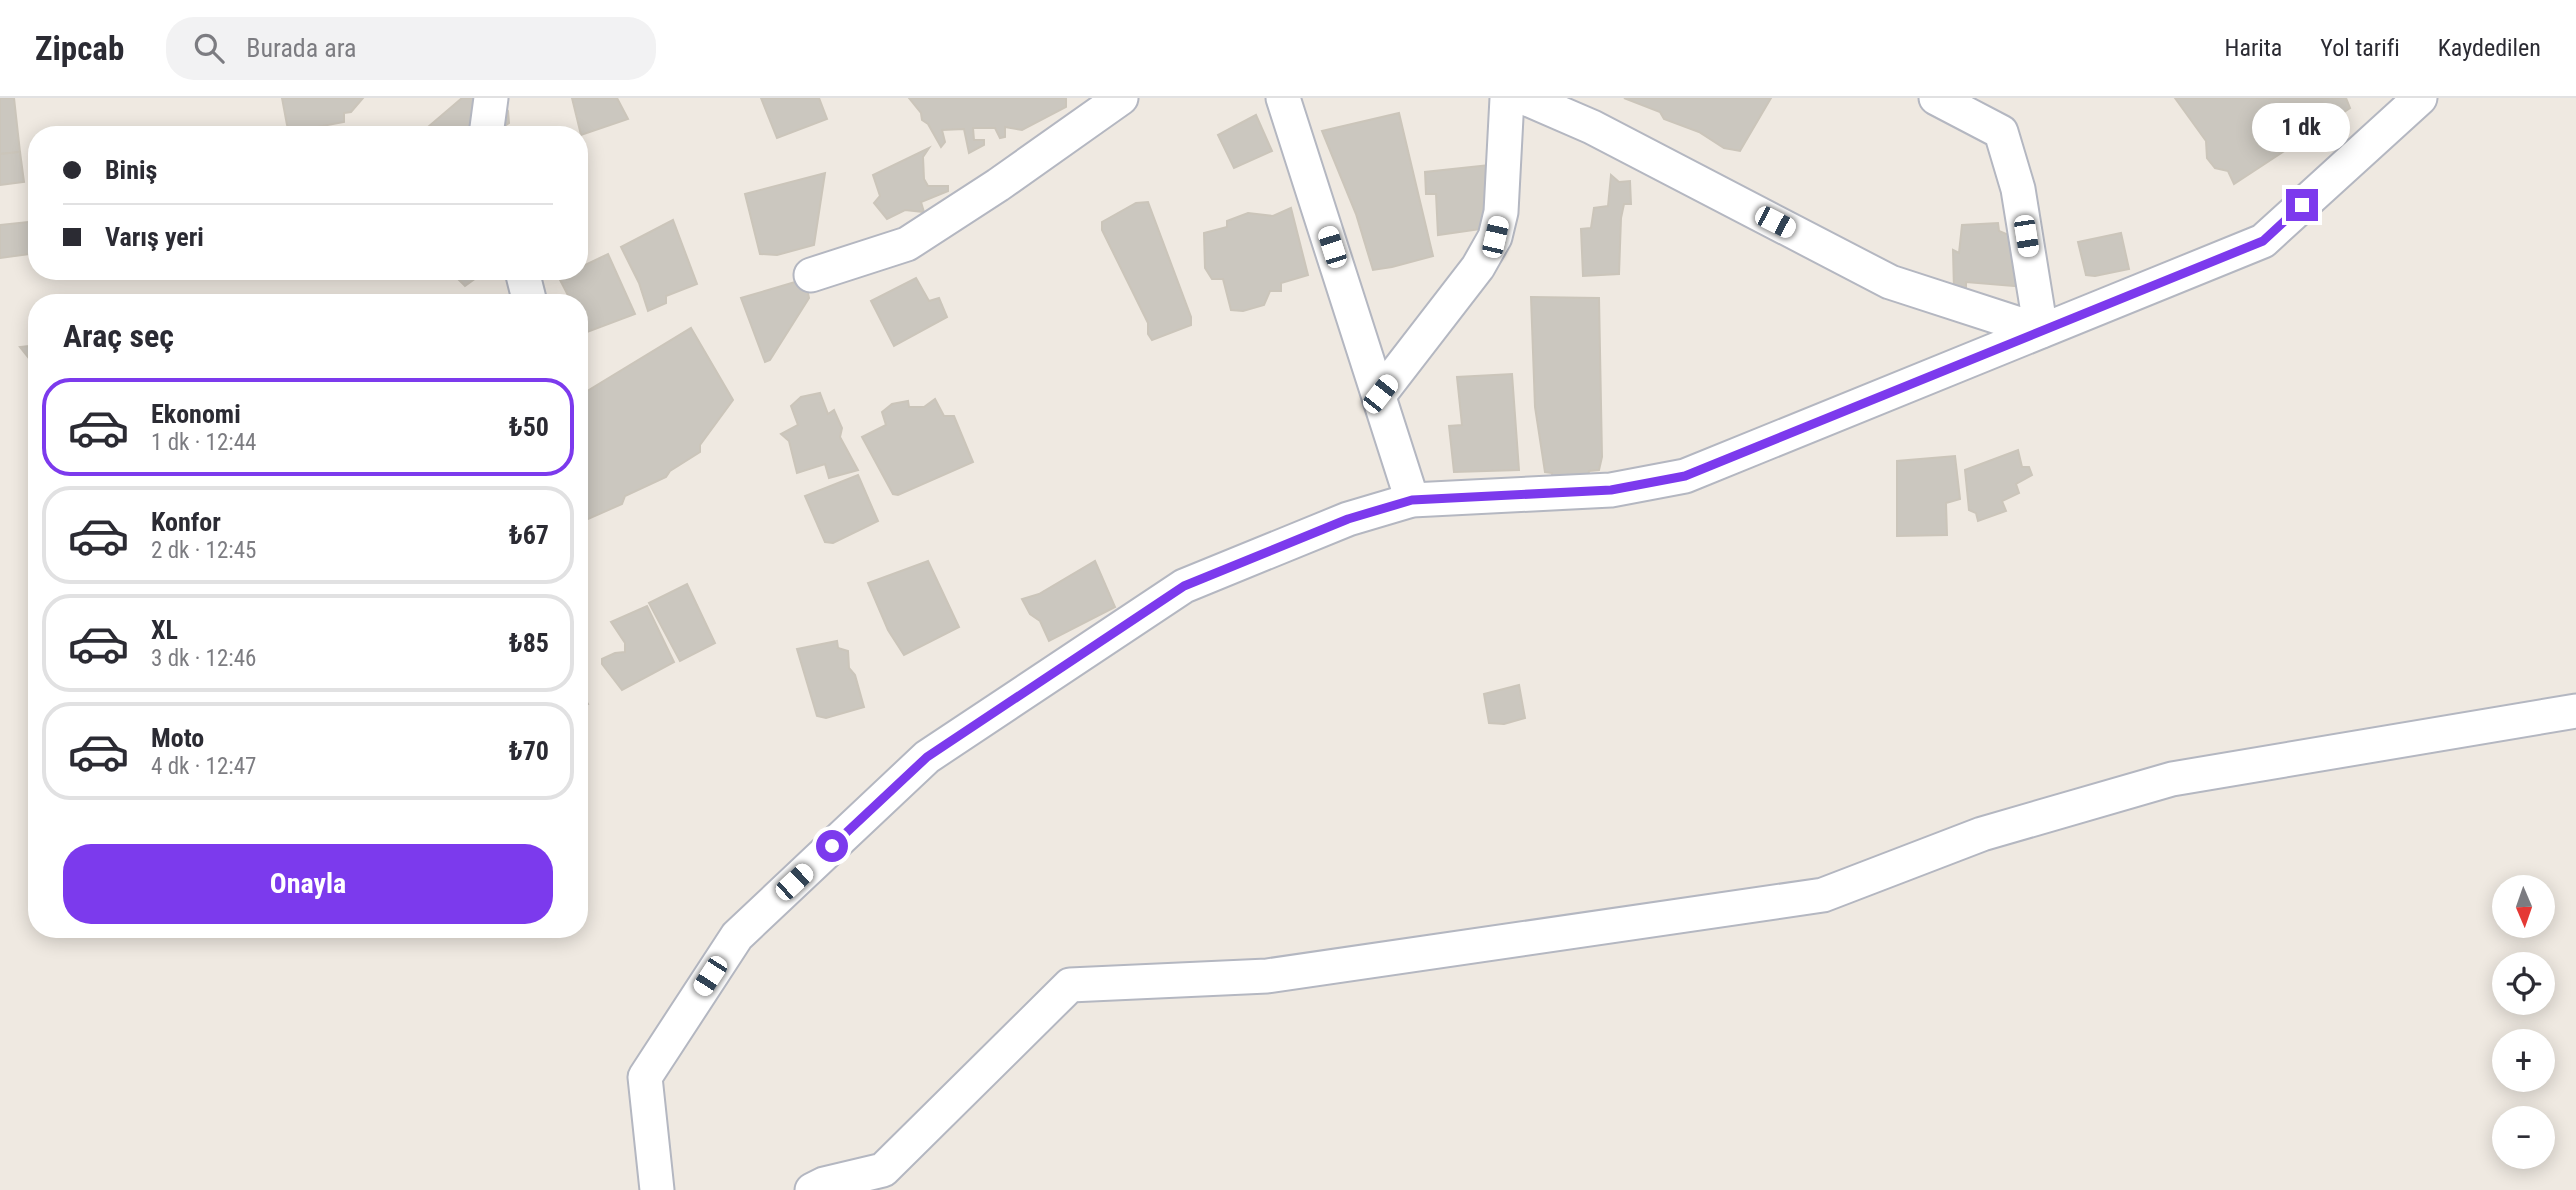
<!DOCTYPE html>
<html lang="tr">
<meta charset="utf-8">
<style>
:root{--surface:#fff;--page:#f2f2f3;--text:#2b2b33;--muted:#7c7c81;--line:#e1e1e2;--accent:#7c3aed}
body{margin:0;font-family:"Roboto Condensed",sans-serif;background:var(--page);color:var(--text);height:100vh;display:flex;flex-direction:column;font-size:26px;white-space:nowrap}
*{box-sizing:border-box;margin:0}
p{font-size:23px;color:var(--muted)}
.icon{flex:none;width:38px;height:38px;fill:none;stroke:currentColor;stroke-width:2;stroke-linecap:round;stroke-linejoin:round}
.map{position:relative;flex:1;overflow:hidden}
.panel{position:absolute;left:28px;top:196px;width:560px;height:644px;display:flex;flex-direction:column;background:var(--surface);border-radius:28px;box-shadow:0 4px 18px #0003}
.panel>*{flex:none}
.top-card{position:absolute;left:28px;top:28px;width:560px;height:154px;border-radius:28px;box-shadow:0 4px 18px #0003;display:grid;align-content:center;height:154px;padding:0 35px;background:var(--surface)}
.needle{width:46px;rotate:178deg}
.fabs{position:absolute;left:2492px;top:777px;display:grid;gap:14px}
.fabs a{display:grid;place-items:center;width:63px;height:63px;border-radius:50%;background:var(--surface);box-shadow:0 4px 18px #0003;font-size:35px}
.end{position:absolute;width:32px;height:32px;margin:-16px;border:9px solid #7c3aed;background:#fff;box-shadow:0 0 0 4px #fff}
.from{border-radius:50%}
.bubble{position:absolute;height:49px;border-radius:24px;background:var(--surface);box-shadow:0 4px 18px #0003;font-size:23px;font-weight:700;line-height:49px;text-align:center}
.car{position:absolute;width:21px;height:42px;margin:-21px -10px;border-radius:9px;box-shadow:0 0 5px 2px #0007;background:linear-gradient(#fff 24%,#345 0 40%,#fff 0 76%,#345 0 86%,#fff 0)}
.top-card b{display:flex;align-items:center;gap:24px;height:66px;font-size:26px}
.top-card b+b{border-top:2px solid var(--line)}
.top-card i{width:18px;height:18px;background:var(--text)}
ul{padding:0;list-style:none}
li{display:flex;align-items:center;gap:21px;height:98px;margin:0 14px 10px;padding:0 21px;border:4px solid var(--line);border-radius:28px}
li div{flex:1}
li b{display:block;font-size:26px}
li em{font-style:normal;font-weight:700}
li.active{border-color:var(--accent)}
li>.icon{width:63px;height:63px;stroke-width:1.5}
h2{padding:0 35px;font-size:32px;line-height:84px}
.cta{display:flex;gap:14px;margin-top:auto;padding:14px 35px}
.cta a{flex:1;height:80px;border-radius:28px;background:var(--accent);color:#fff;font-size:28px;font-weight:700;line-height:80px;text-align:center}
header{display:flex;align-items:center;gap:42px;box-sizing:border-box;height:98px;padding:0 35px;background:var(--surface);border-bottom:2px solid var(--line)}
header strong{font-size:33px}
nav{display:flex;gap:38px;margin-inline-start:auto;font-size:24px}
.search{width:490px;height:63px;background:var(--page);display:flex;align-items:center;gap:18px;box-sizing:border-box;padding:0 24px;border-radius:28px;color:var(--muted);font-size:26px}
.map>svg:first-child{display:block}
.building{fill:#cbc7bf;stroke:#cbc5ba;stroke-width:2}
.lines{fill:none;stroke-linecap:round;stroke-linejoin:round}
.street-casing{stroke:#b4b7c1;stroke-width:37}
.street{stroke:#fff;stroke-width:33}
.route{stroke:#7c3aed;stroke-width:9}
</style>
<header>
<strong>Zipcab</strong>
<div class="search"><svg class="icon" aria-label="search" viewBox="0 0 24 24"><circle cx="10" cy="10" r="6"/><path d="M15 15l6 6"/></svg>Burada ara</div>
<nav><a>Harita</a><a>Yol tarifi</a><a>Kaydedilen</a></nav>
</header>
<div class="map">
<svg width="2576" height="1092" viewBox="0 0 2576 1092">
<rect width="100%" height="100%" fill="#efe9e1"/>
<g class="building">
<polygon points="0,0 14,0 20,54 0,56"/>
<polygon points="282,0 363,0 351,14 344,15 344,24 291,34 287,27"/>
<polygon points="462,0 497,0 508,13 509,25 492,37 422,37 421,35"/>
<polygon points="572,0 617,0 628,21 581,37"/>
<polygon points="761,0 819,0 827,21 777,40"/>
<polygon points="909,0 1066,0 1066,9 1022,32 1005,29 1005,39 1000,40 995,30 973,30 974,42 984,42 984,47 969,55 964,31 942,32 945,44 941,49 928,26 922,22 921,15"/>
<polygon points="1624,0 1771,0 1740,53 1724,50 1699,34 1664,21 1660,14"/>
<polygon points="2175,0 2346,0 2350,10 2234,86 2228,73 2215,70 2207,60 2206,43"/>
<polygon points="1399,15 1433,158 1392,169 1373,172 1356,116 1322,33"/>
<polygon points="1256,17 1272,53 1234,70 1218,37"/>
<polygon points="929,50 923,59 924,81 928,88 948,88 948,93 921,104 924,114 905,112 887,121 874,105 880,98 873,77"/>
<polygon points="20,54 24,84 0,87 0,56"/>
<polygon points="1489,67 1495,129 1438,137 1436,96 1426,96 1425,74"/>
<polygon points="825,75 814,147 777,157 760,156 745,96"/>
<polygon points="1611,77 1619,84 1630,83 1631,106 1624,106 1621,120 1619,176 1583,178 1581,131 1591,130 1594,110 1608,108"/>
<polygon points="1148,104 1191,219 1191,227 1152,242 1148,236 1148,225 1102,132 1102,124 1136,105"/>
<polygon points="1291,110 1308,177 1281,185 1281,193 1270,193 1264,207 1243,213 1231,212 1223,181 1212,181 1205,170 1204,135 1227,129 1227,123 1248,115 1273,118"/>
<polygon points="673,122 697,186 666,198 666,205 648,213 639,185 621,149"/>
<polygon points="37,123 37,155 0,160 0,127"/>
<polygon points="1998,125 1999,133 2006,136 2023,135 2025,189 1966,184 1966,192 1954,192 1953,152 1959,155 1962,127"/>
<polygon points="2121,135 2129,171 2095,178 2086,177 2078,144"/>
<polygon points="608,156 635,216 587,234 579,219 579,205 572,205 559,180 573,173 579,173 579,170"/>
<polygon points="72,173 120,173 120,176 73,181"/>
<polygon points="450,173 482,173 483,175 465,188"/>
<polygon points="916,180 929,203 939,200 947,219 894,248 871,203"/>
<polygon points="805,181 809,200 770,262 765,264 741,200"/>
<polygon points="1531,199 1599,200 1602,359 1599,372 1589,373 1588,383 1552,382 1552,375 1545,374 1535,309"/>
<polygon points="691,230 733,302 700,347 700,354 670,373 666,379 625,398 622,406 581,424 579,427 579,298"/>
<polygon points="37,247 37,301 31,288 31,263 20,249"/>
<polygon points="1512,276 1519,372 1454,374 1449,328 1462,327 1457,279"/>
<polygon points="820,295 828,316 834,312 842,330 840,339 858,372 829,380 825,366 797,375 789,343 781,336 798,327 791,308 801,299"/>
<polygon points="935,301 944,318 954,318 973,364 898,397 893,396 862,339 886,327 882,314 892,306 908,303 909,309 924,309"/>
<polygon points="2018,352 2022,369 2029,369 2032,377 2016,386 2019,395 2002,403 2006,413 1978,423 1976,415 1969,412 1965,372"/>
<polygon points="1955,358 1960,401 1946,405 1947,437 1897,438 1897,363"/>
<polygon points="858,377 878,423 833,445 825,444 805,398"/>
<polygon points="928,463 959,529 904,557 888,532 868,485"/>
<polygon points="1095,463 1115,509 1049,543 1040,523 1030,516 1022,501 1039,496"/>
<polygon points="687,486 715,545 680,563 649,505"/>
<polygon points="647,508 674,564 622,592 602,566 602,561 615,555 625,554 625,545 611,524"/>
<polygon points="837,543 838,550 848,553 849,570 855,577 864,609 826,620 817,618 797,551"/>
<polygon points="1519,587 1525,620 1504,626 1489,625 1484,596"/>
<polygon points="579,591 588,606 579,610"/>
</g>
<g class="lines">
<g class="street-casing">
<g id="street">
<polyline points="1283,0 1412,402"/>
<polyline points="1525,0 1592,29 1890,184 2041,233 2018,91 2001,34 1936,0"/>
<polyline points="486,37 491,0"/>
<polyline points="522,173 530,205"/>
<polyline points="811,177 907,146 998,87 1121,0"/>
<polyline points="1380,296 1478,169 1495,139 1501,114 1507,0"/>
<polyline points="657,1092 645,979 737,838 927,659 1184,488 1348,421 1412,402 1611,392 1685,378 2263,143 2420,0"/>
<polyline points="812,1092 824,1086 883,1072 1070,887 1267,878 1823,797 1982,736 2172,681 2576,613"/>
</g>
</g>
<use href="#street" class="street"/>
</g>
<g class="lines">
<polyline class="route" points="832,748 927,659 1184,488 1348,421 1412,402 1611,392 1685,378 2263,143 2302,107"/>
</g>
</svg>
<div class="fabs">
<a><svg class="needle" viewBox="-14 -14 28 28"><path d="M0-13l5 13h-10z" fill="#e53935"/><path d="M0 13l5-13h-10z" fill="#7c7c81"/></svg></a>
<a><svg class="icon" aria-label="locate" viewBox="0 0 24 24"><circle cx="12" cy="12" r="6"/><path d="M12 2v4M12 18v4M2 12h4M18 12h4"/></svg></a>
<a>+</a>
<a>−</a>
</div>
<i class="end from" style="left:832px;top:748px"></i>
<i class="end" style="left:2302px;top:107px"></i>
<div class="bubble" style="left:2252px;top:5px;width:98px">1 dk</div>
<i class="car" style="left:1775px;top:124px;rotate:117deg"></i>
<i class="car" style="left:2026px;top:138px;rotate:171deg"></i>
<i class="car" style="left:1495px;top:139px;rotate:13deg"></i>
<i class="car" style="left:1332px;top:149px;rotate:342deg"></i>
<i class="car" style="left:1380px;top:296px;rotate:38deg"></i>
<i class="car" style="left:794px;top:784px;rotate:47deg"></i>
<i class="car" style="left:710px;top:878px;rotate:213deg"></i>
<div class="top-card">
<b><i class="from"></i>Biniş</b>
<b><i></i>Varış yeri</b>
</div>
<section class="panel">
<h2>Araç seç</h2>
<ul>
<li class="active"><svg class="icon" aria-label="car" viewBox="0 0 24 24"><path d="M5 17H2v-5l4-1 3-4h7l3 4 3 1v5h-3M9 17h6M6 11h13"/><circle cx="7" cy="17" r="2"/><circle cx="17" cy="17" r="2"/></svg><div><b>Ekonomi</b><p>1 dk · 12:44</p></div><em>₺50</em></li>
<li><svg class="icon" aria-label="car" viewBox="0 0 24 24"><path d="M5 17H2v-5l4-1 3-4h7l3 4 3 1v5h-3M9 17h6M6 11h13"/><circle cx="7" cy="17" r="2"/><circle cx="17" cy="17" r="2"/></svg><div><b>Konfor</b><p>2 dk · 12:45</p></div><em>₺67</em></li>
<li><svg class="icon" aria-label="car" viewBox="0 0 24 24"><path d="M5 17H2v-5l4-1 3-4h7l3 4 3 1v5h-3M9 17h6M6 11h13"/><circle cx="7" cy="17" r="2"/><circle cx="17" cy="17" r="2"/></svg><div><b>XL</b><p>3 dk · 12:46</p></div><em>₺85</em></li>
<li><svg class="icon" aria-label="car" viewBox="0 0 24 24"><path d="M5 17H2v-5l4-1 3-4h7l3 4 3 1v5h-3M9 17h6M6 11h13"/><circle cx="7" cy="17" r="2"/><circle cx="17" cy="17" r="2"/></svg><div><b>Moto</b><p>4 dk · 12:47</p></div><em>₺70</em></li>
</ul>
<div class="cta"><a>Onayla</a></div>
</section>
</div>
